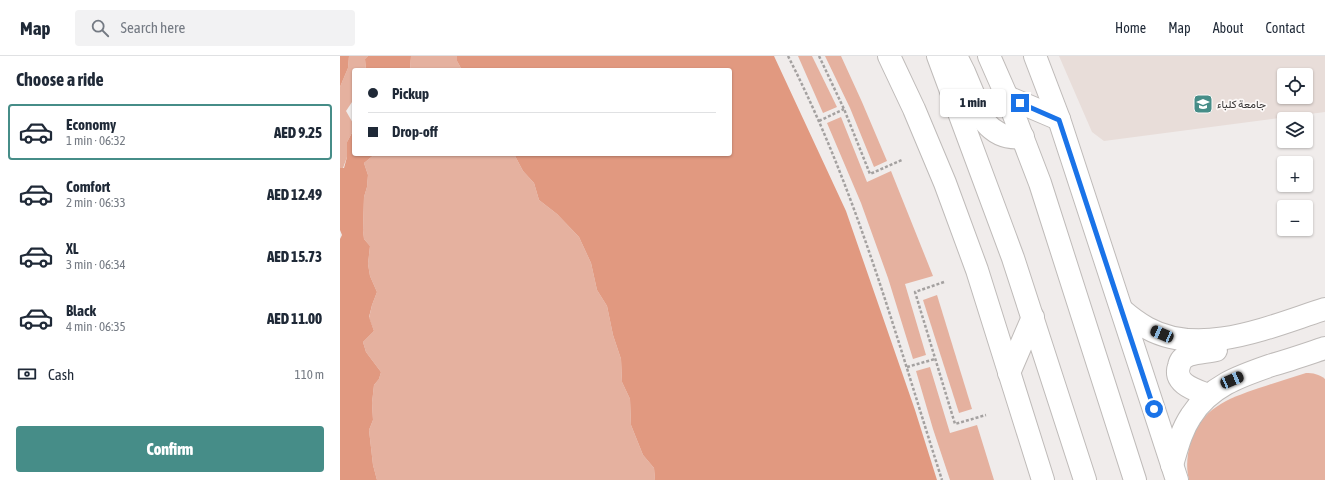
<!DOCTYPE html>
<meta charset="utf-8">
<style>
:root{--surface:#fff;--page:#f2f2f3;--text:#1f2937;--muted:#747a83;--line:#e0e1e3;--accent:#468d88}
body{margin:0;font-family:"Asap Condensed",Vazirmatn,sans-serif;background:var(--page);color:var(--text);height:100vh;display:flex;flex-direction:column;font-size:15px;white-space:nowrap}
*{box-sizing:border-box;margin:0}
p{font-size:13px;color:var(--muted)}
.icon{flex:none;width:22px;height:22px;fill:none;stroke:currentColor;stroke-width:2;stroke-linecap:round;stroke-linejoin:round}
.map{position:relative;flex:1;overflow:hidden}
.details{display:flex;flex-direction:column;background:var(--surface);width:340px}
.details>*{flex:none}
.hud{position:absolute;left:12px;top:12px;width:380px;height:88px;border-radius:4px;box-shadow:0 1px 3px #0004;display:grid;align-content:center;height:88px;padding:0 16px;background:var(--surface)}
.fabs{position:absolute;left:937px;top:12px;display:grid;gap:8px}
.fabs a{display:grid;place-items:center;width:36px;height:36px;border-radius:4px;background:var(--surface);box-shadow:0 1px 3px #0004;font-size:20px}
.end{position:absolute;width:18px;height:18px;margin:-9px;border:5px solid #1a73e8;background:#fff;box-shadow:0 0 0 2px #fff}
.from{border-radius:50%}
.bubble{position:absolute;height:28px;border-radius:4px;background:var(--surface);box-shadow:0 1px 3px #0004;font-size:13px;font-weight:800;line-height:28px;text-align:center}
.car{position:absolute;width:12px;height:24px;margin:-12px -6px;border-radius:5px;box-shadow:0 0 3px 1px #0007;background:linear-gradient(#222 24%,#8ab4d8 0 40%,#222 0 76%,#8ab4d8 0 86%,#222 0)}
.hud b{display:flex;align-items:center;gap:14px;height:38px;font-size:15px}
.hud b+b{border-top:1px solid var(--line)}
.hud i{width:10px;height:10px;background:var(--text)}
ul{padding:0;list-style:none}
li{display:flex;align-items:center;gap:12px;height:56px;margin:0 8px 6px;padding:0 8px;border:2px solid transparent;border-radius:4px}
li div{flex:1}
li b{display:block;font-size:15px}
li em{font-style:normal;font-weight:800}
li.selected{border-color:var(--accent)}
li>.icon{width:36px;height:36px;stroke-width:1.5}
h2{padding:0 16px;font-size:18px;line-height:48px}
.pay{display:flex;align-items:center;gap:10px;height:44px;padding:0 16px;font-size:15px}
.pay p{margin-inline-start:auto}
.primary-button{display:flex;gap:8px;margin-top:auto;padding:8px 16px}
.primary-button a{flex:1;height:46px;border-radius:4px;background:var(--accent);color:#fff;font-size:16px;font-weight:800;line-height:46px;text-align:center}
header{display:flex;align-items:center;gap:24px;box-sizing:border-box;height:56px;padding:0 20px;background:var(--surface);border-bottom:1px solid var(--line)}
header strong{font-size:19px}
nav{display:flex;gap:22px;margin-inline-start:auto;font-size:14px}
.search{width:280px;height:36px;background:var(--page);display:flex;align-items:center;gap:10px;box-sizing:border-box;padding:0 14px;border-radius:4px;color:var(--muted);font-size:15px}
main{display:flex;flex:1;min-height:0}
.map>svg:first-child{display:block}
.built{fill:#e8ddd9;fill-rule:evenodd}
.green{fill:#e5b19f}
.water{fill:#e19980}
.lines{fill:none;stroke-linecap:round;stroke-linejoin:round}
.secondary-casing{stroke:#bfbbb9;stroke-width:24}
.highway-casing{stroke:#bfbbb9;stroke-width:24}
.path{stroke:#a4a1a0;stroke-width:2.5;stroke-dasharray:3 2;stroke-linecap:butt}
.secondary{stroke:#fff;stroke-width:22}
.highway{stroke:#fff;stroke-width:22}
.route{stroke:#1a73e8;stroke-width:5}
.labels{text-anchor:middle;dominant-baseline:central;stroke-width:3.5;stroke-linejoin:round;paint-order:stroke}
.poi-label{font-size:11px;fill:#393737;stroke:#fdf9f8;text-anchor:start}
</style>
<header>
<strong>Map</strong>
<div class="search"><svg class="icon" aria-label="search" viewBox="0 0 24 24"><circle cx="10" cy="10" r="6"/><path d="M15 15l6 6"/></svg>Search here</div>
<nav><a>Home</a><a>Map</a><a>About</a><a>Contact</a></nav>
</header>
<main>
<section class="details">
<h2>Choose a ride</h2>
<ul>
<li class="selected"><svg class="icon" aria-label="car" viewBox="0 0 24 24"><path d="M5 17H2v-5l4-1 3-4h7l3 4 3 1v5h-3M9 17h6M6 11h13"/><circle cx="7" cy="17" r="2"/><circle cx="17" cy="17" r="2"/></svg><div><b>Economy</b><p>1 min · 06:32</p></div><em>AED 9.25</em></li>
<li><svg class="icon" aria-label="car" viewBox="0 0 24 24"><path d="M5 17H2v-5l4-1 3-4h7l3 4 3 1v5h-3M9 17h6M6 11h13"/><circle cx="7" cy="17" r="2"/><circle cx="17" cy="17" r="2"/></svg><div><b>Comfort</b><p>2 min · 06:33</p></div><em>AED 12.49</em></li>
<li><svg class="icon" aria-label="car" viewBox="0 0 24 24"><path d="M5 17H2v-5l4-1 3-4h7l3 4 3 1v5h-3M9 17h6M6 11h13"/><circle cx="7" cy="17" r="2"/><circle cx="17" cy="17" r="2"/></svg><div><b>XL</b><p>3 min · 06:34</p></div><em>AED 15.73</em></li>
<li><svg class="icon" aria-label="car" viewBox="0 0 24 24"><path d="M5 17H2v-5l4-1 3-4h7l3 4 3 1v5h-3M9 17h6M6 11h13"/><circle cx="7" cy="17" r="2"/><circle cx="17" cy="17" r="2"/></svg><div><b>Black</b><p>4 min · 06:35</p></div><em>AED 11.00</em></li>
</ul>
<div class="pay"><svg class="icon" aria-label="cash" viewBox="0 0 24 24"><path d="M3 7h18v10H3z"/><circle cx="12" cy="12" r="2"/></svg>Cash<p>110 m</p></div>
<div class="primary-button"><a>Confirm</a></div>
</section>
<div class="map">
<svg width="985" height="424" viewBox="0 0 985 424">
<rect width="100%" height="100%" fill="#f0eceb"/>
<path class="built" d="M719,0H985V56L764,85L752,76ZM944,19H966V41H944Z"/>
<g class="green">
<polygon points="9,0 28,0 25,3 26,14 14,14 14,43 6,55 14,69 14,73 7,86 7,101 3,112 0,112 0,31 8,12"/>
<polygon points="71,0 117,0 117,5 122,14 70,14"/>
<polygon points="458,0 472,0 497,51 483,57"/>
<polygon points="485,0 501,0 522,46 547,105 534,111 510,52"/>
<polygon points="501,61 527,126 551,115 593,220 565,228 586,299 573,303 548,222 521,147 487,67"/>
<polygon points="35,98 174,98 183,115 194,127 199,144 217,158 239,181 251,207 257,234 267,250 273,279 281,303 282,326 290,343 291,369 303,399 314,412 315,424 37,424 33,409 29,374 33,364 32,347 34,329 39,323 41,316 26,296 23,286 34,275 29,262 32,249 37,236 30,220 28,208 30,190 24,183 23,174 24,141 27,131 28,119 24,107"/>
<polygon points="597,239 632,353 619,357 583,244"/>
<polygon points="590,311 610,377 637,369 654,424 610,424 593,373 576,315"/>
<path d="M966,317C973,317 979,318 985,323V424H849C846,412 847,400 850,388C861,352 887,343 919,332C934,327 950,322 966,317Z"/>
</g>
<g class="water">
<polygon points="0,0 9,0 8,12 0,31"/>
<polygon points="28,0 71,0 70,14 26,14 25,3"/>
<polygon points="117,0 434,0 506,155 575,354 597,424 315,424 314,412 303,399 291,369 290,343 282,326 281,303 273,279 267,250 257,234 251,207 239,181 217,158 199,144 194,127 183,115 174,98 390,98 390,14 122,14 117,5"/>
<polygon points="14,73 14,98 35,98 24,107 28,119 27,131 24,141 23,174 24,183 30,190 28,208 30,220 37,236 32,249 29,261 34,275 23,286 26,296 41,316 39,323 34,329 32,347 33,364 29,374 33,409 37,424 0,424 0,183 2,179 0,174 0,112 4,112 7,101 7,86"/>
</g>
<g class="lines">
<g class="secondary-casing">
<g id="secondary">
<polyline points="549,0 574,53 605,127 637,214 703,424"/>
<polyline points="695,0 719,63 837,424"/>
<path d="M782,254C790,261 798,267 807,272C861,302 931,270 985,253"/>
<path d="M868,339C856,334 833,328 839,310C840,305 843,301 849,299C857,296 867,296 876,294"/>
<path d="M832,409C837,392 841,375 851,360C870,330 900,320 932,309C950,304 967,298 985,292"/>
</g>
</g>
<g class="highway-casing">
<g id="highway">
<polyline points="598,0 673,202 745,424"/>
<path d="M616,0L624,16L645,66C655,78 667,83 683,81"/>
<polyline points="649,0 667,41 700,127 795,424"/>
<polyline points="667,41 719,63"/>
<polyline points="669,317 693,261"/>
</g>
</g>
<g class="path">
<path d="M448,0C517,135 556,281 602,424"/>
<polyline points="479,0 504,53 530,118 562,104"/>
<polyline points="479,65 504,53"/>
<polyline points="604,226 575,236 615,368 646,359"/>
<polyline points="567,311 595,303"/>
</g>
<use href="#secondary" class="secondary"/>
<use href="#highway" class="highway"/>
</g>
<g class="lines">
<polyline class="route" points="680,47 719,64 814,353"/>
</g>
<defs>
<g id="university-square" transform="scale(1)"><rect x="-9" y="-9" width="18" height="18" rx="4" fill="#468d88" stroke="#fdf9f8"/><path d="M0-5L7-2L0 1L-7-2ZM-4 1L0 2.5L4 1V4Q0 6-4 4Z" fill="#fff"/></g>
</defs>
<g fill-rule="evenodd">
<use href="#university-square" x="863" y="48"/>
</g>
<g class="labels">
<g class="poi-label">
<text x="877" y="48">جامعة كلباء</text>
</g>
</g>
</svg>
<div class="fabs">
<a><svg class="icon" aria-label="locate" viewBox="0 0 24 24"><circle cx="12" cy="12" r="6"/><path d="M12 2v4M12 18v4M2 12h4M18 12h4"/></svg></a>
<a><svg class="icon" aria-label="layers" viewBox="0 0 24 24"><path d="M12 4l9 5-9 5-9-5zM3 14l9 5 9-5"/></svg></a>
<a>+</a>
<a>−</a>
</div>
<i class="end from" style="left:814px;top:353px"></i>
<i class="end" style="left:680px;top:47px"></i>
<div class="bubble" style="left:600px;top:33px;width:66px">1 min</div>
<i class="car" style="left:822px;top:278px;rotate:293deg"></i>
<i class="car" style="left:892px;top:324px;rotate:67deg"></i>
<div class="hud">
<b><i class="from"></i>Pickup</b>
<b><i></i>Drop-off</b>
</div>
</div>
</main>
